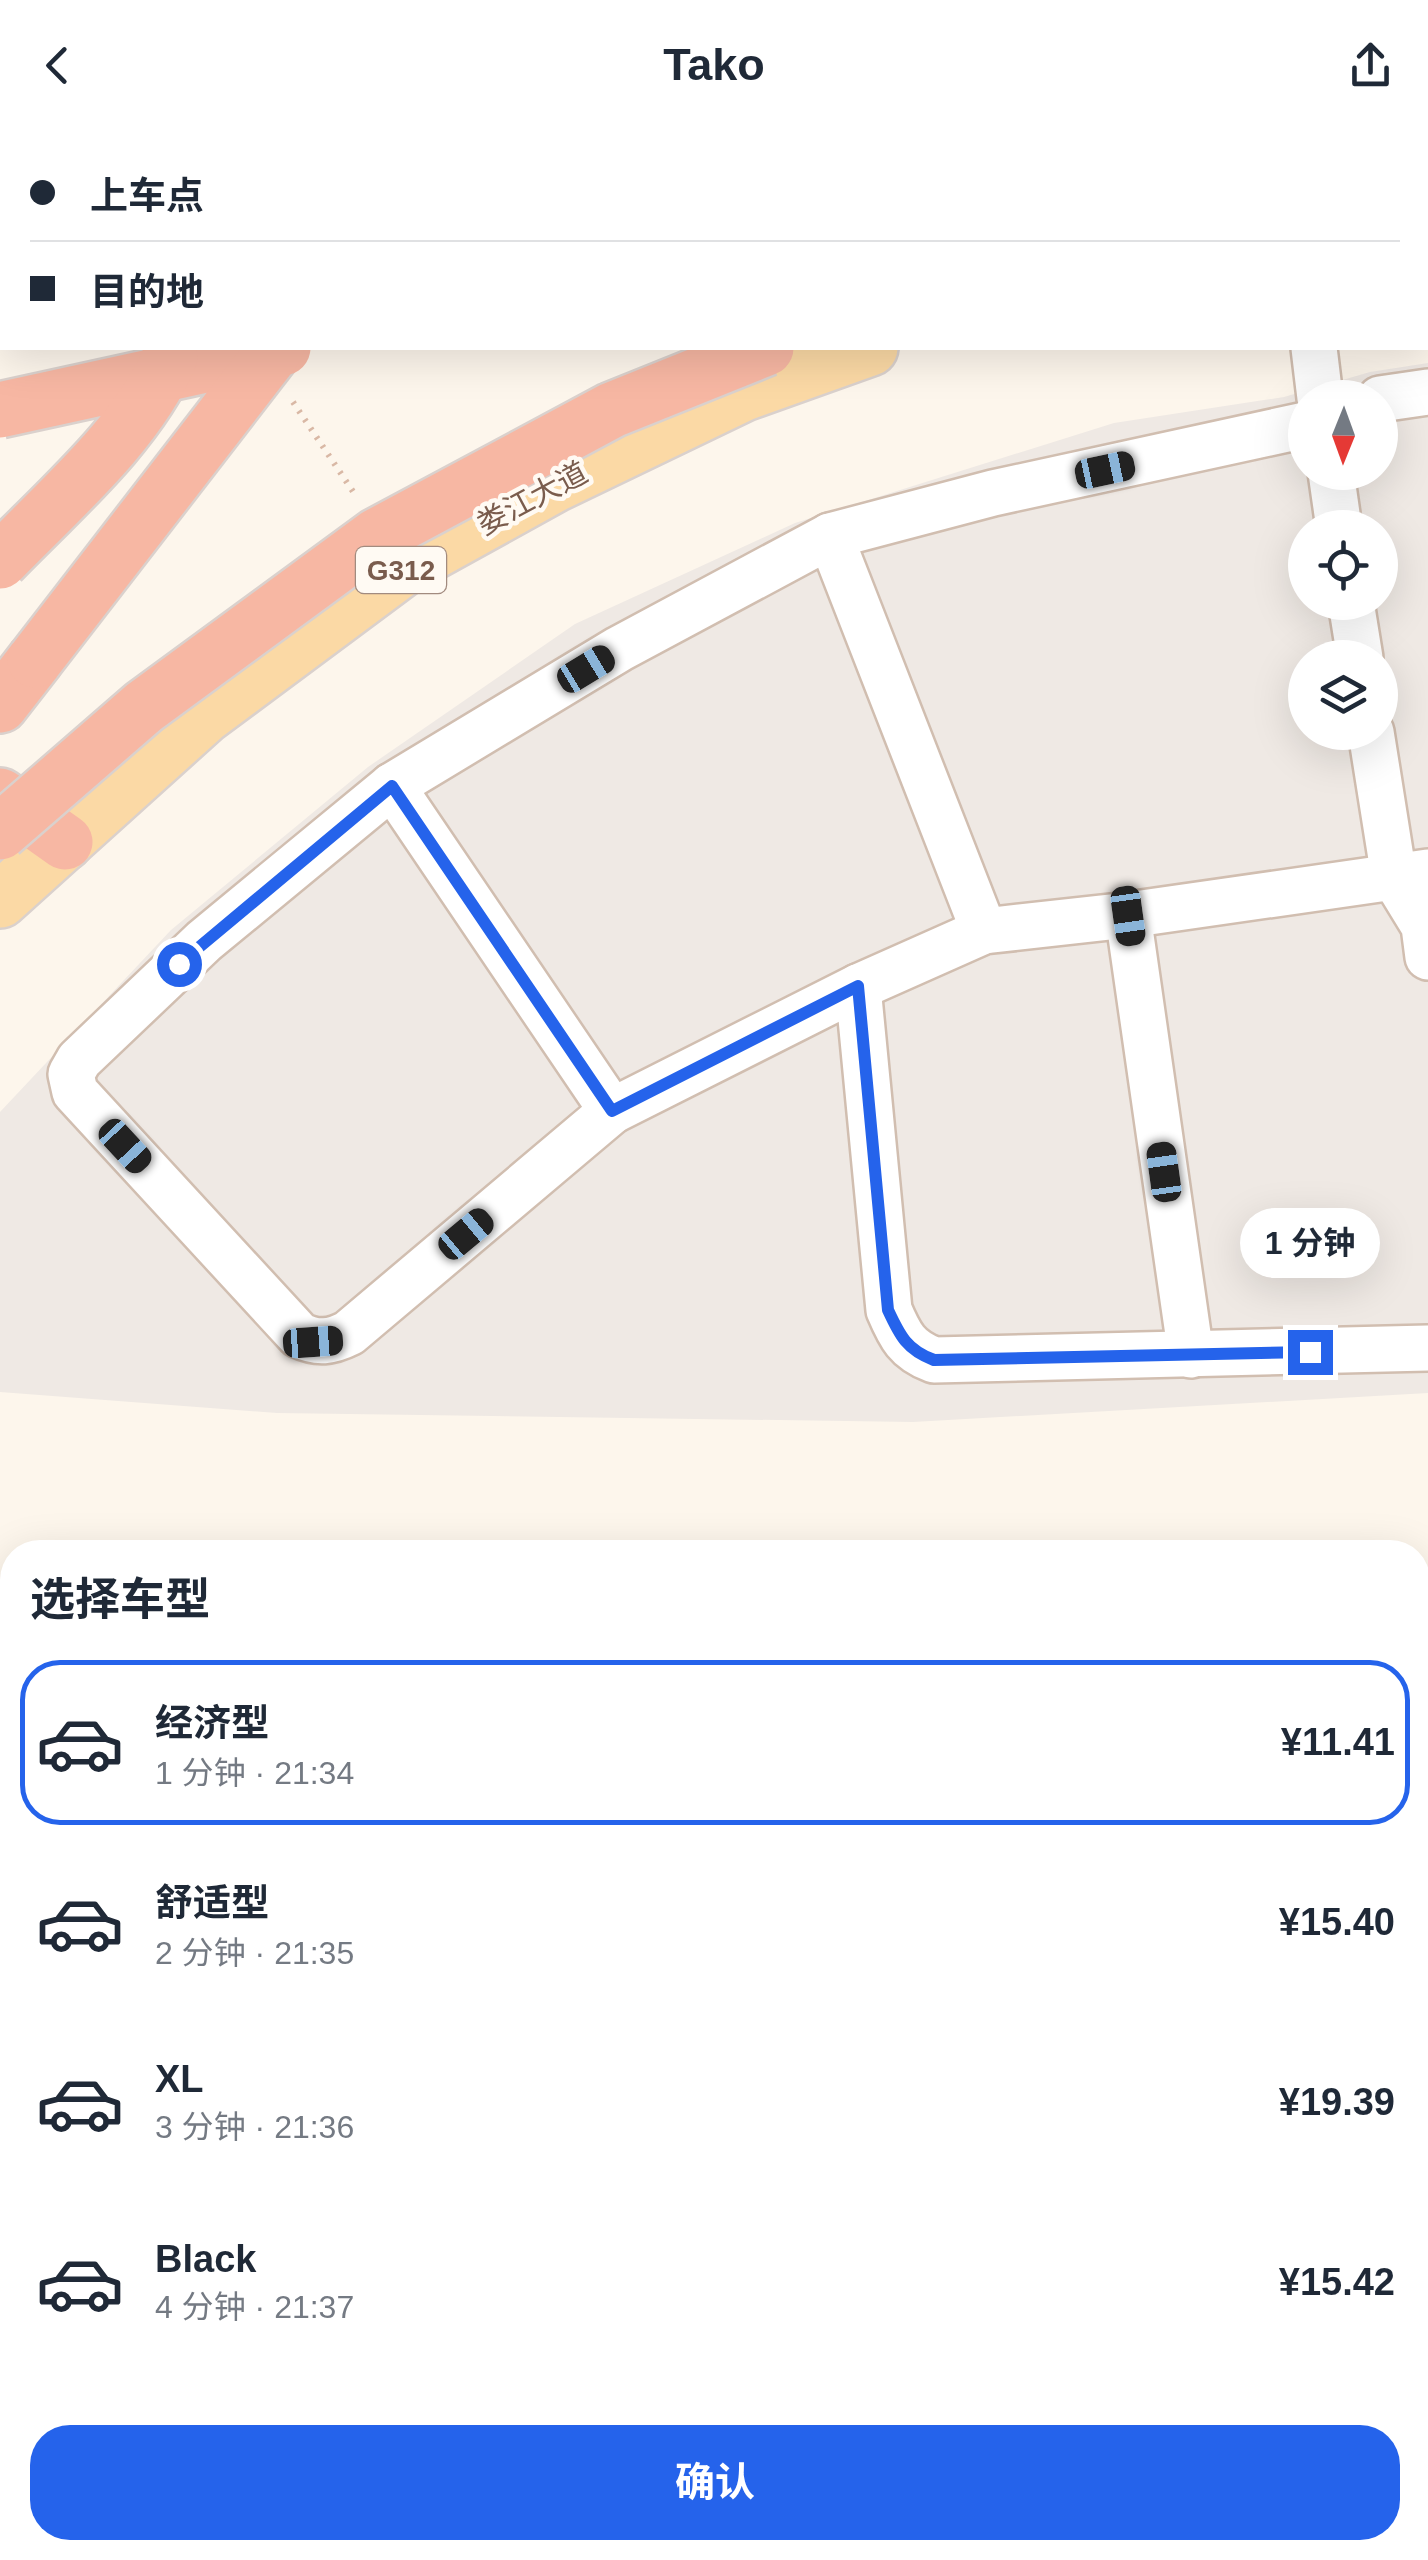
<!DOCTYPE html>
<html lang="zh">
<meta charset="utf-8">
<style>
:root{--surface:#fff;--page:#f2f2f3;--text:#1f2937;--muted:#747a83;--line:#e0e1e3;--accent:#2563eb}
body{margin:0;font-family:Arial,"Noto Sans SC",sans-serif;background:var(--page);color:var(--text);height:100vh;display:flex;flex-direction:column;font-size:38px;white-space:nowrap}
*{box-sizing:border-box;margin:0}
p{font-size:32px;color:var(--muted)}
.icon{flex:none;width:55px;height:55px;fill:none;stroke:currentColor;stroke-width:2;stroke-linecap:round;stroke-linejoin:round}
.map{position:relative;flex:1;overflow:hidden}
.details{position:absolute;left:0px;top:1410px;width:1430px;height:1020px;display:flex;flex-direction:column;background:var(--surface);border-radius:40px 40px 0 0;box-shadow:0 10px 40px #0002}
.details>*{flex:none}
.hud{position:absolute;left:0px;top:0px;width:1430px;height:220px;box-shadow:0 10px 40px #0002;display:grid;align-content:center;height:220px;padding:0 30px;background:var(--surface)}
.needle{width:65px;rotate:181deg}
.tools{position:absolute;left:1288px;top:250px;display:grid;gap:20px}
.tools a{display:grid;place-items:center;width:110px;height:110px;border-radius:50%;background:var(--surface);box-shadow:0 10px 40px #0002;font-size:50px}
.end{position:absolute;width:45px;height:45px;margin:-22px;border:12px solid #2563eb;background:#fff;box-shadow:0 0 0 5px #fff}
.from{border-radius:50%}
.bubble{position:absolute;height:70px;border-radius:35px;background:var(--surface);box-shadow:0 10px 40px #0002;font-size:32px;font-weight:700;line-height:70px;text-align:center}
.car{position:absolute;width:30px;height:60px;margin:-30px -15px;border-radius:12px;box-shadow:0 0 8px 2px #0007;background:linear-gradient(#222 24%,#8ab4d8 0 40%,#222 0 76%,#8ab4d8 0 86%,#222 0)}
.hud b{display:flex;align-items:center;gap:35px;height:95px;font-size:38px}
.hud b+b{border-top:2px solid var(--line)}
.hud i{width:25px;height:25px;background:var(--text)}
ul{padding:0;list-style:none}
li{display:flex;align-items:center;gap:30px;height:165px;margin:0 20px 15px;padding:0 10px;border:5px solid transparent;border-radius:40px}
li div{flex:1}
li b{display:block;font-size:38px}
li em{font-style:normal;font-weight:700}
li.current{border-color:var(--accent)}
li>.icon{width:90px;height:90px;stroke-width:1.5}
h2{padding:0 30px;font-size:45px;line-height:120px}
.button{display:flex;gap:20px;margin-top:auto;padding:20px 30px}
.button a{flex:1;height:115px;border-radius:40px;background:var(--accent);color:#fff;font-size:40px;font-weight:700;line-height:115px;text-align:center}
header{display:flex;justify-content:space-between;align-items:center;height:130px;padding:0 30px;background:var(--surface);font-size:45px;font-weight:700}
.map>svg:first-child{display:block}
.industrial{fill:#efe9e4;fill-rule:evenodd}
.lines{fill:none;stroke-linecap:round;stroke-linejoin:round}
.minor-casing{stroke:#d1beb0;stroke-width:50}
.major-casing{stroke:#dad1cd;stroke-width:60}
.highway-casing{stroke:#dad1cd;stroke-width:60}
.path{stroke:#d9b8a5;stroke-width:6;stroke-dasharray:2.5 8;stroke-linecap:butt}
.minor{stroke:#fff;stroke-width:45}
.major{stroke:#fbd9a5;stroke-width:55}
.highway{stroke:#f7b7a3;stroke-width:55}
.rail-casing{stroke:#b9a8c9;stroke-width:11}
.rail{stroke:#fffaf3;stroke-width:8;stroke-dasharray:22;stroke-linecap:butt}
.highway-bridge-casing{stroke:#dad1cd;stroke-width:60;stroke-linecap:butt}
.highway-bridge{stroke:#f7b7a3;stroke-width:55}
.route{stroke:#2563eb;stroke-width:12}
.labels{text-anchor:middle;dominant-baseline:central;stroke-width:9;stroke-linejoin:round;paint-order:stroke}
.shield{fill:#fffaf3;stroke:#a28b7f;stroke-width:2.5}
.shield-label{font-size:28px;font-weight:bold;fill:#7a5c4d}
.street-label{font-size:30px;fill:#7a5c4d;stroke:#fffaf3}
</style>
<header><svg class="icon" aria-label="back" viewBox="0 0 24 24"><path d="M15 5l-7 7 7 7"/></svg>Tako<svg class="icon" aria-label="share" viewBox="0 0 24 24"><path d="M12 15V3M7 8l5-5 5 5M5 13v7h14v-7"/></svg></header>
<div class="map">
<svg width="1428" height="2430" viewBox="0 0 1428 2430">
<rect width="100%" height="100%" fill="#fdf6ec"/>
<path class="industrial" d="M1428,233V1263L913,1292L277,1283L0,1262V982L171,800L368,637L575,494L795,393L1114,293L1284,267L1370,242ZM1305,268H1380V342H1305ZM1305,398H1380V472H1305ZM1305,528H1380V602H1305Z"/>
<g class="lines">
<g class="minor-casing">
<g id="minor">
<polyline points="1314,218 1320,268"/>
<polyline points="1380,269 1428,262"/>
<path d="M1305,295L993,363L830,406L619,519L392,656L204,811L79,930L71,944L75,962L299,1205C318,1214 331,1212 349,1203L612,981L858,857L984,801L1128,785L1428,742"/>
<polyline points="1331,342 1339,398"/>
<polyline points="830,406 984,801"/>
<polyline points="1351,472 1360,528"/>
<polyline points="1371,602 1394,747 1424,796 1428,827"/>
<polyline points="392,656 612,981"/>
<polyline points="1128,785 1191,1225"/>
<path d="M858,857L889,1180C900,1206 907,1220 934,1230L1428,1218"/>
</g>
</g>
<g class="major-casing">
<g id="major">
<polyline points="1428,102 1428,101"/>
<polyline points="0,770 204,586 403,438 555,354 744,263 870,218"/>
</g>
</g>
<g class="highway-casing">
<g id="highway">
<polyline points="200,0 200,2"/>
<polyline points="458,2 461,0"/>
<polyline points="902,2 927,0"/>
<polyline points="0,92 2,92"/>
<polyline points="0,575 35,530"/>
<polyline points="0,666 65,712"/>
</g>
</g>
<g class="path">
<polyline points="0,193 2,193"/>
<polyline points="293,272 356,366"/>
</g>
<use href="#minor" class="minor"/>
<use href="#major" class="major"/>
<use href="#highway" class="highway"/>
<g class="rail-casing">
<g id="rail">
<polyline points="1418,2276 1428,2271"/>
<polyline points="1418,2302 1428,2297"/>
<polyline points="1093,2430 1119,2418"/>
<polyline points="1146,2430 1173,2418"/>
</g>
</g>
<use href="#rail" class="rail"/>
<g class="highway-bridge-casing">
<g id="highway-bridge">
<polyline points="0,280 283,218"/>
<path d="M0,431C58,371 137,304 170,227"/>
<polyline points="35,530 276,218"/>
<polyline points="0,702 144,577 377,406 612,280 766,218"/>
</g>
</g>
<use href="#highway-bridge" class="highway-bridge"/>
</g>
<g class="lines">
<path class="route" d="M179,834L392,656L612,981L858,856L888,1180C900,1206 907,1220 934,1230L1310,1222"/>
</g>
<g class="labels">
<rect class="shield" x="356" y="417" width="90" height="46" rx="8"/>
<g class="shield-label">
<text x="401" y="440">G312</text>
</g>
<g class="street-label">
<text transform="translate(532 368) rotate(-28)">娄江大道</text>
</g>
</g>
</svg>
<div class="tools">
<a><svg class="needle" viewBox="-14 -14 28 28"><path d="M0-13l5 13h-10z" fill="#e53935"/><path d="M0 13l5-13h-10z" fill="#747a83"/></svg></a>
<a><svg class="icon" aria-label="locate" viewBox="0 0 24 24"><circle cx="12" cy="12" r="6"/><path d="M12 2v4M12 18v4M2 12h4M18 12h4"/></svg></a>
<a><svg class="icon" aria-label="layers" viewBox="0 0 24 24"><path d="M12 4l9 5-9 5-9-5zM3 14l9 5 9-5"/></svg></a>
</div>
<i class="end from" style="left:179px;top:834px"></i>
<i class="end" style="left:1310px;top:1222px"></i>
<div class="bubble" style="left:1240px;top:1078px;width:140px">1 分钟</div>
<i class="car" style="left:1105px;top:340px;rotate:78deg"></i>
<i class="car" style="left:586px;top:539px;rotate:59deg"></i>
<i class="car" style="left:1128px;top:786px;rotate:172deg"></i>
<i class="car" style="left:125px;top:1016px;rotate:137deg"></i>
<i class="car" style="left:1164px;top:1042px;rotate:352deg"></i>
<i class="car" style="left:466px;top:1104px;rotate:50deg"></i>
<i class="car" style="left:313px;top:1212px;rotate:86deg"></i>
<div class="hud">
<b><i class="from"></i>上车点</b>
<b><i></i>目的地</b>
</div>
<section class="details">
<h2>选择车型</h2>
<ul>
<li class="current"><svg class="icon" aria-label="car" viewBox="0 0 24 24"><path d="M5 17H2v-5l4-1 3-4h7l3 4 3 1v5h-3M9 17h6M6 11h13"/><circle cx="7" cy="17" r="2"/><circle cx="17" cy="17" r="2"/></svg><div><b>经济型</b><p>1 分钟 · 21:34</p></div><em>¥11.41</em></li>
<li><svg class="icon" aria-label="car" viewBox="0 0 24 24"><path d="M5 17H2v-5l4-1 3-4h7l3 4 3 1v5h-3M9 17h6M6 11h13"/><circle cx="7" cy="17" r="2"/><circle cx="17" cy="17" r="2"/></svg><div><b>舒适型</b><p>2 分钟 · 21:35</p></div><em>¥15.40</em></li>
<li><svg class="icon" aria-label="car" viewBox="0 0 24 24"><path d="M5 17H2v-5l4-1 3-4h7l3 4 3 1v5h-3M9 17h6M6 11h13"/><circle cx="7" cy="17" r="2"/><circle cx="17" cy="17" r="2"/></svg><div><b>XL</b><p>3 分钟 · 21:36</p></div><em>¥19.39</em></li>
<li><svg class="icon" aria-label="car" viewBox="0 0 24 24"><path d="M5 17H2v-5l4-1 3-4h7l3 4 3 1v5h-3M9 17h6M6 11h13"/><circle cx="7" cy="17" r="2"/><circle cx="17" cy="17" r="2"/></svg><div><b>Black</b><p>4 分钟 · 21:37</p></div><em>¥15.42</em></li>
</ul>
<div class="button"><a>确认</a></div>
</section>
</div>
